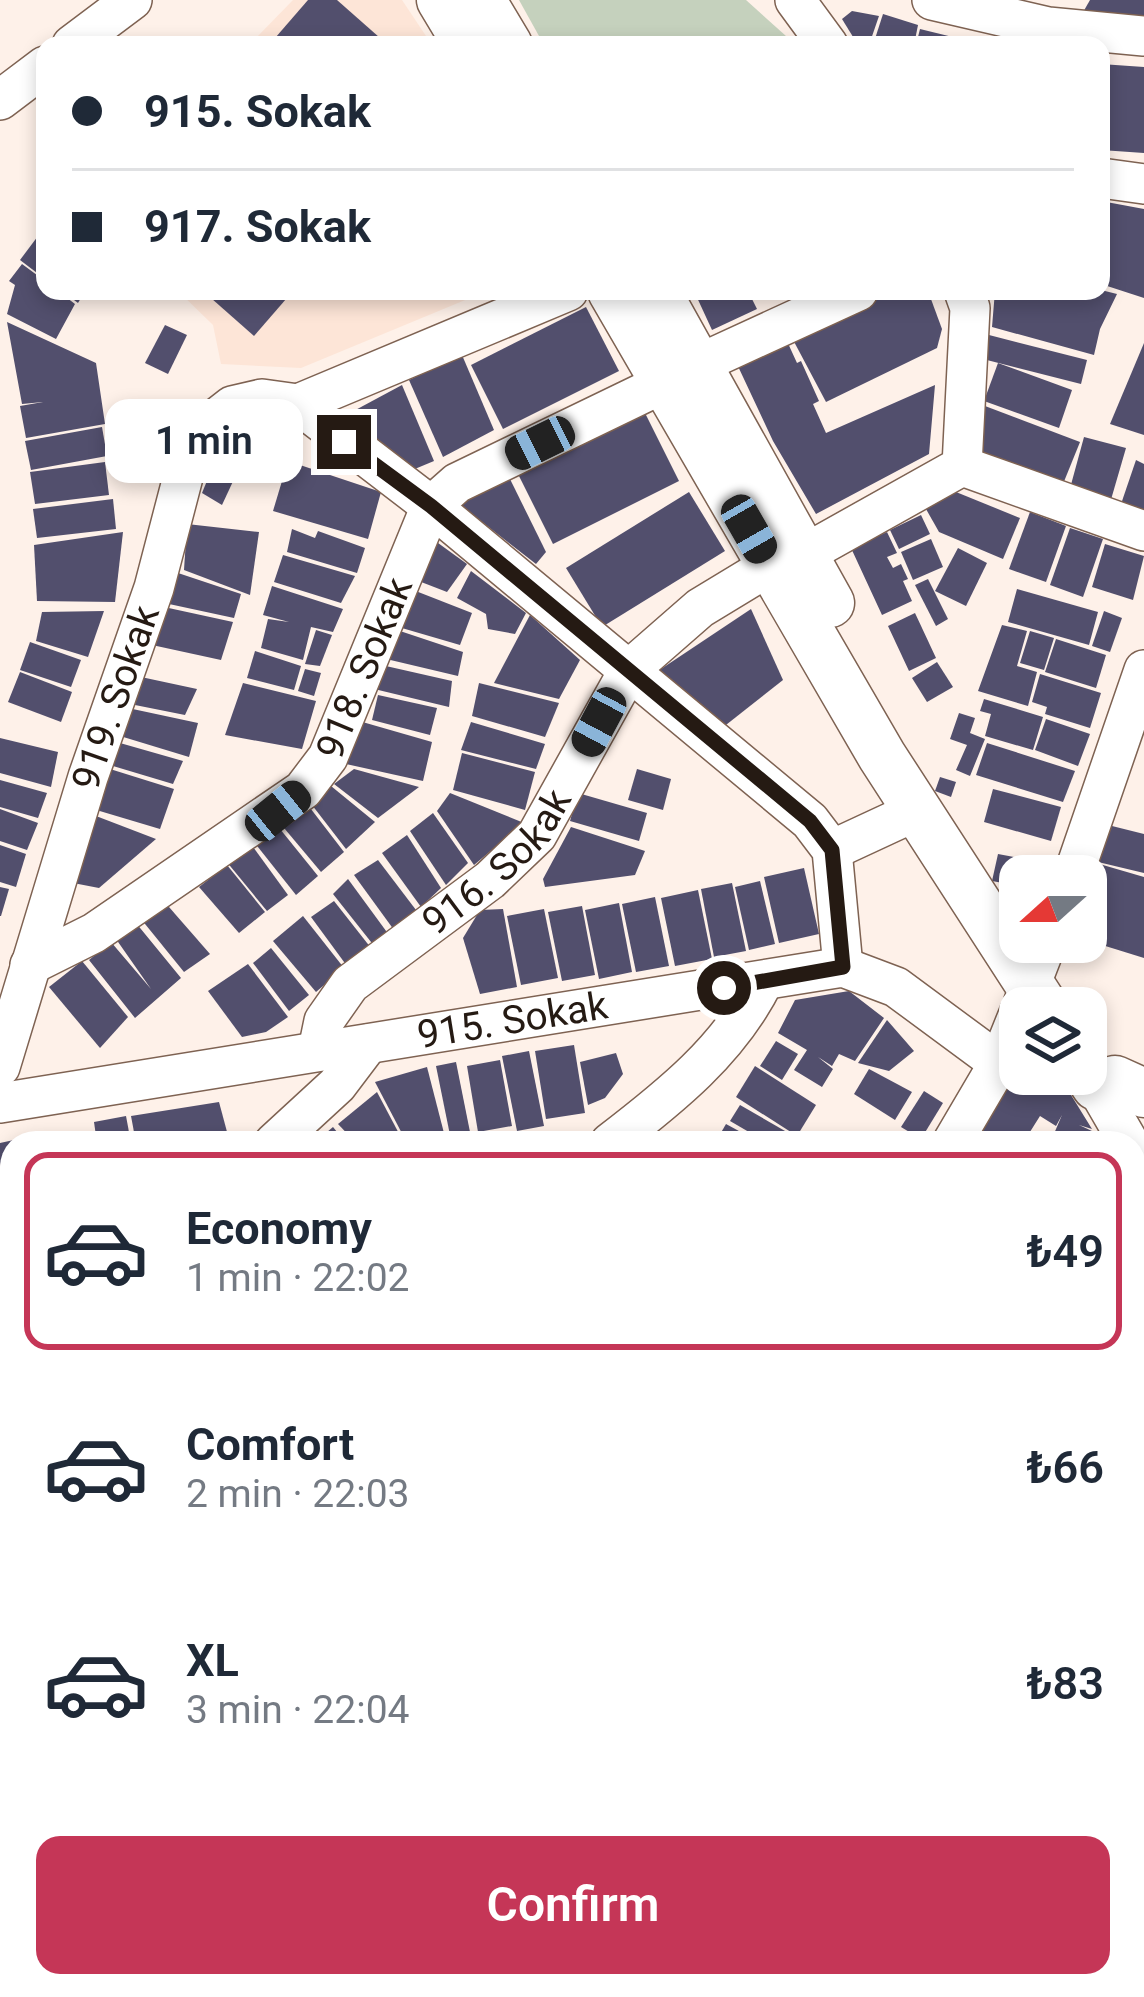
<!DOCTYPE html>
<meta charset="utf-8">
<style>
:root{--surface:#fff;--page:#f2f2f3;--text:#1f2937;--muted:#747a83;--line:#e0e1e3;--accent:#c53657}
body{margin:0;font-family:Roboto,sans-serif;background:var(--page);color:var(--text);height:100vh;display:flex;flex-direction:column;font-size:45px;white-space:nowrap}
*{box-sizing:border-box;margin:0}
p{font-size:39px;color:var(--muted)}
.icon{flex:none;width:66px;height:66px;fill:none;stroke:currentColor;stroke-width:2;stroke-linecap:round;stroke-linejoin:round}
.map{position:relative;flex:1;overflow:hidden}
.sheet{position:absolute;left:0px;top:1131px;width:1146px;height:867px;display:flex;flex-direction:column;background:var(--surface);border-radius:36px 36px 0 0;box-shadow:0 6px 18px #0003}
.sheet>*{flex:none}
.top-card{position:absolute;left:36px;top:36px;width:1074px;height:264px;border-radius:24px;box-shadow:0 6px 18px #0003;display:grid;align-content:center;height:264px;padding:0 36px;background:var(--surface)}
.needle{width:78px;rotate:249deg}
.tools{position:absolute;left:999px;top:855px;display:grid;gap:24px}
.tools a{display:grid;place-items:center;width:108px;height:108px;border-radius:24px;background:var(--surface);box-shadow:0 6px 18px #0003;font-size:60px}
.end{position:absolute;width:54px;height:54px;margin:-27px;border:15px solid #251a13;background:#fff;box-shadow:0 0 0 6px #fff}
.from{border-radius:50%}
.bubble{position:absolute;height:84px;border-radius:24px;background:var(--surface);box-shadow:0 6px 18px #0003;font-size:39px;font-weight:600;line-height:84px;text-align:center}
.car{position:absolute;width:36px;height:72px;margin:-36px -18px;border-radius:15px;box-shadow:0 0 9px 3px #0007;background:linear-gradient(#222 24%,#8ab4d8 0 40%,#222 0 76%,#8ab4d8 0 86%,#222 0)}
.top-card b{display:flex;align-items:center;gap:42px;height:114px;font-size:45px}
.top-card b+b{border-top:3px solid var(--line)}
.top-card i{width:30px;height:30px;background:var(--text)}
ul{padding:21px 0 0;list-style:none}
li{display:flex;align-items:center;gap:36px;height:198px;margin:0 24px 18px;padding:0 12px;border:6px solid transparent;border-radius:24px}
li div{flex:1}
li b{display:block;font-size:45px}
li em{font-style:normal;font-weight:600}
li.current{border-color:var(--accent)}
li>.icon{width:108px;height:108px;stroke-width:1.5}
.cta{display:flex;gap:24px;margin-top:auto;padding:24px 36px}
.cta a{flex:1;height:138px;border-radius:24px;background:var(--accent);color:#fff;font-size:48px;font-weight:600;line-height:138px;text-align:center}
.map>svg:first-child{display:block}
.built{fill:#fde5d7}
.green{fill:#c5d1bd}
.building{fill:#524f6d}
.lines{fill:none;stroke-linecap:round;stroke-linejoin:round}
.service-casing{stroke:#7e6252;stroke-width:24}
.minor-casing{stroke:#7e6252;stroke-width:42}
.tertiary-casing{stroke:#7e6252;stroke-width:51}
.service{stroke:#fff;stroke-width:21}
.minor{stroke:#fff;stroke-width:39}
.tertiary{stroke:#fff;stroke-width:48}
.route{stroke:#251a13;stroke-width:15}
.labels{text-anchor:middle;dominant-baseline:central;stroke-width:12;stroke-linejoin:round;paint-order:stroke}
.street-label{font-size:39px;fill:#251a13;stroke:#fef1e9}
</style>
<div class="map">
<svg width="1144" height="1997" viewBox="0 0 1144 1997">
<rect width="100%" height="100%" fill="#fef1e9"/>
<g class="built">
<polygon points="293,0 402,0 432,45 249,45"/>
<polygon points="178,291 487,291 301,368 221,364 213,325"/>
</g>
<polygon class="green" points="519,0 746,0 796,45 544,45"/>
<g class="building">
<polygon points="308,0 337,0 388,45 269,45"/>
<polygon points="1090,0 1144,0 1144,22 1078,21"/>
<polygon points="852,11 879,16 869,45 858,45 842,19"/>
<polygon points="883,14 918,25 914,45 873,45"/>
<polygon points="920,29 977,43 977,45 916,45"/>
<polygon points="1101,64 1144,67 1144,153 1101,150"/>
<polygon points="1101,201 1144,209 1144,298 1101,284"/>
<polygon points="41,232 45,235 45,279 20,260"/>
<polygon points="22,264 45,281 45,291 58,291 75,304 56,339 7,314 15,285 9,281"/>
<polygon points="1101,290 1117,294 1100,329 1094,355 992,327 995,291"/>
<polygon points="62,291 85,291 78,303"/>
<polygon points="203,291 293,291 254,336"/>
<polygon points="694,291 748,291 757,309 712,330"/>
<polygon points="887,291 928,291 942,329 937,348 826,402 791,336 843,308"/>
<polygon points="586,307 619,371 503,429 471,365"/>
<polygon points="7,322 96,363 105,424 26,438 20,406 43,402 22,404"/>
<polygon points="165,325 187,335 168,374 145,363"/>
<polygon points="989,335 1087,360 1081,384 983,359"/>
<polygon points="786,339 797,363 801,361 819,401 813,404 826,433 935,385 929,454 816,514 773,441 736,362"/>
<polygon points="1144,343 1144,435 1110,424"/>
<polygon points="462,355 494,430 443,457 409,380"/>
<polygon points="998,363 1072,390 1059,428 984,401"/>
<polygon points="402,385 434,461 410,471 348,414"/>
<polygon points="985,406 1080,442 1063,484 971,456"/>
<polygon points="643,409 679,481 553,544 517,472"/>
<polygon points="102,427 107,456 31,470 25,441"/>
<polygon points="1084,437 1126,448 1110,503 1069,492"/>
<polygon points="218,454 242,462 222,505 202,493"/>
<polygon points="1136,460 1144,464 1144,515 1120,507"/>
<polygon points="288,461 381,492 368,539 273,511"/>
<polygon points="105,462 109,495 35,504 30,472"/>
<polygon points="509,477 546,552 536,564 459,504"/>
<polygon points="689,492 725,551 602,627 566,568"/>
<polygon points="956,492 1020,518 1003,559 939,532 926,509"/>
<polygon points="113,499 116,529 37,538 33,509"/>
<polygon points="1030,512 1066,526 1046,582 1009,569"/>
<polygon points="921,515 930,534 899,549 890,530"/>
<polygon points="187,524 259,532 250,595 184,570"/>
<polygon points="1070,528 1103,539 1083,597 1050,585"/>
<polygon points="292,529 315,538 318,531 365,548 357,573 287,552"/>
<polygon points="123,532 115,602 37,601 34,545"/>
<polygon points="887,532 897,553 887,557 893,568 901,564 908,579 903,581 912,601 882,615 851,548"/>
<polygon points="427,535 467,564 447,592 416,580"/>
<polygon points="931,539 943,567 913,580 901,552"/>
<polygon points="1105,544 1144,556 1133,600 1092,587"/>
<polygon points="958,548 987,563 966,606 935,591"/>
<polygon points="283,555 355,576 341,603 274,582"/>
<polygon points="471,571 526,613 515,634 488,629 486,614 457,598"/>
<polygon points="175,572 241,594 234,618 169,604"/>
<polygon points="928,579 948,619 936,626 915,585"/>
<polygon points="272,586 343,609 333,632 311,627 303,660 261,648 268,619 289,622 263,615"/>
<polygon points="408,588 472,613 460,645 395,626"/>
<polygon points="1017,589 1098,612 1089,645 1008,622"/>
<polygon points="164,607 233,622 221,660 152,645"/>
<polygon points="751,609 783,680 717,732 658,671"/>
<polygon points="104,611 88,657 36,641 42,612"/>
<polygon points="1104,611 1122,618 1110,652 1092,646"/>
<polygon points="915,613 936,658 909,671 888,626"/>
<polygon points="530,615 580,660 559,699 494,683"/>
<polygon points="1002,625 1027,631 1017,666 1037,672 1028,706 978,691"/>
<polygon points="388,627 463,652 458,676 382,658"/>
<polygon points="316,630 332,635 320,666 305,664"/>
<polygon points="1030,631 1054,638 1044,670 1020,663"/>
<polygon points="1056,639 1106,655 1096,688 1045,672"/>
<polygon points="30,642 81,660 71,687 20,670"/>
<polygon points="255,651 301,666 294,690 247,678"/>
<polygon points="937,662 953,687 927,702 912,678"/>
<polygon points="377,664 452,681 449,707 370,688"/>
<polygon points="305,669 321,673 314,696 298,691"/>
<polygon points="20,672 72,692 61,722 8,702"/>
<polygon points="1040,674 1101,693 1090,728 1045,714 1047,707 1032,702"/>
<polygon points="141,677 197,689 185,715 135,705"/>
<polygon points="243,683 316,701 302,749 225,735"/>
<polygon points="479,683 559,703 545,737 472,716"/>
<polygon points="378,695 437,708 430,735 372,720"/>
<polygon points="984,699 1043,717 1033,750 985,736 991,714 980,711"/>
<polygon points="128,708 198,723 189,757 120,736"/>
<polygon points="959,713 975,718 970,733 985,739 970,776 956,770 967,745 950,739"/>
<polygon points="1046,719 1090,734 1078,766 1035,750"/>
<polygon points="359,721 432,742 423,781 346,764"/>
<polygon points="471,722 545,744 536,769 461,750"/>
<polygon points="0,738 58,752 51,787 0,773"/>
<polygon points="120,743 183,761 173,784 113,766"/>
<polygon points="987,743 1075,771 1063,802 976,775"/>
<polygon points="462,753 535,772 525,810 453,790"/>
<polygon points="110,769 174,789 160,829 93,809"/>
<polygon points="354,769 419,787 378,818 334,784"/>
<polygon points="637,769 671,779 663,810 628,800"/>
<polygon points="940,777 956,782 951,797 935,791"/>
<polygon points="0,780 47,793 38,818 0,807"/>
<polygon points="331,786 375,822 346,849 312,805"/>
<polygon points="993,789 1061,807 1051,841 984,822"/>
<polygon points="450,793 524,823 474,865 437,811"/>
<polygon points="578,793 647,813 639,841 570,821"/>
<polygon points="304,800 344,852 321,872 279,822"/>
<polygon points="0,809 38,823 27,850 0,841"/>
<polygon points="433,813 468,863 446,885 410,831"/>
<polygon points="96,816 156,839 99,888 68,882"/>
<polygon points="276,824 318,876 296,895 254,842"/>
<polygon points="1108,825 1144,834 1144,873 1098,862"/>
<polygon points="571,827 645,851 635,875 545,887 543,879"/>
<polygon points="407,835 441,888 421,907 382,853"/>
<polygon points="251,844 288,895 267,911 226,861"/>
<polygon points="0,845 26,854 16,887 0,882"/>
<polygon points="998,854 1041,862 1038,876 1020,876 1020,886 992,881"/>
<polygon points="378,860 416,910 394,930 354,875"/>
<polygon points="1096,863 1144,877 1144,958 1086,940 1086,896"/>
<polygon points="227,865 265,912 239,933 199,887"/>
<polygon points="804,868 819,934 779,943 764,877"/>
<polygon points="348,879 389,935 375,947 333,894"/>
<polygon points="760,881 775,944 749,950 735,887"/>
<polygon points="732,883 746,951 714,957 701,889"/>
<polygon points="0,887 9,889 1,916 0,916"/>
<polygon points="698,890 712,959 675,966 661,898"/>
<polygon points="655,897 669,966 636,972 622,904"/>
<polygon points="162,899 210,954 184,972 141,919"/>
<polygon points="334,901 371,948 347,966 311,917"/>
<polygon points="619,903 632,972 599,979 585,910"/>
<polygon points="582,906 595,975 562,981 548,912"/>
<polygon points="503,909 517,987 480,994 463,938 480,910"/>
<polygon points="544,909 558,978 521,985 507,916"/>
<polygon points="303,916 344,968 316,992 273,941"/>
<polygon points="136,923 181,978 135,1018 89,960 111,942 151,989 116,939"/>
<polygon points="271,948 309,995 289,1011 253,963"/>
<polygon points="82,961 128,1017 100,1048 49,987"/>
<polygon points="248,964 288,1017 266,1032 242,1037 208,991"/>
<polygon points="849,991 884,1018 855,1061 839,1054 832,1066 818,1057 833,1069 822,1087 794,1070 807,1050 778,1033 795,1000"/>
<polygon points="887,1020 914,1051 889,1071 858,1063"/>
<polygon points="776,1041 798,1054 782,1080 760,1066"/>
<polygon points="574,1045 585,1113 546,1119 535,1051"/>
<polygon points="529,1051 544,1126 517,1131 502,1056"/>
<polygon points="616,1053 623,1074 605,1098 588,1105 580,1062"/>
<polygon points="1020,1057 1020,1074 1058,1074 1092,1129 1079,1125 1105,1137 1103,1143 1050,1143 1062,1115 1056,1126 1040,1116 1023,1143 980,1143 970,1136"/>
<polygon points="500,1060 512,1126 478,1132 467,1066"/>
<polygon points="456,1062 471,1137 451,1140 436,1066"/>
<polygon points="755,1066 816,1105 797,1136 736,1097"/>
<polygon points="427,1067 445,1137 429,1143 407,1143 375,1082"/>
<polygon points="869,1069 912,1092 895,1120 854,1094"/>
<polygon points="924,1091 943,1103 921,1139 901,1127"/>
<polygon points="377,1092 404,1143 356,1143 338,1124"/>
<polygon points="219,1102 230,1143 136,1143 131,1116"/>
<polygon points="740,1105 792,1135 788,1143 768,1143 730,1121"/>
<polygon points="126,1116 131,1143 97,1143 94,1122"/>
<polygon points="726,1124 761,1143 715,1143"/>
<polygon points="333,1127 346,1143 314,1143"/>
<polygon points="23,1138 25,1143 12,1143 10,1204 0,1162 0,1143"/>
<polygon points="1134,1245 1144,1261 1144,1323 1134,1311"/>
<polygon points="12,1255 12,1297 0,1286 0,1268"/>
<polygon points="0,1293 12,1305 12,1345 0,1333"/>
<polygon points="1134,1328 1144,1341 1144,1356 1134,1364"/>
<polygon points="1144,1368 1144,1397 1134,1383 1134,1376"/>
<polygon points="12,1416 12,1456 0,1442 0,1427"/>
<polygon points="1134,1449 1144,1458 1144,1488 1134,1499"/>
<polygon points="0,1457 12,1469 12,1511 0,1503"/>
<polygon points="1140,1561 1144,1564 1144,1623 1134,1615 1134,1568"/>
<polygon points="0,1584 12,1587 12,1631 0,1626"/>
<polygon points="0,1641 12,1645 12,1730 0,1726"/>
<polygon points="0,1733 12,1736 12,1766 0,1763"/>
<polygon points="1134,1739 1144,1747 1144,1772 1134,1785"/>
<polygon points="1137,1906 1144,1910 1144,1997 1075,1997 1080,1986 1134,1986"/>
<polygon points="7,1963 12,1964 12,1986 59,1986 57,1997 37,1997 1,1985"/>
<polygon points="164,1986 231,1986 226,1997 189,1997"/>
<polygon points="695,1986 710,1986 719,1997 682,1997"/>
<polygon points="793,1986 940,1986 938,1997 828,1997"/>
</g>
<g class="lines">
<g class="service-casing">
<polyline id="service" points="1020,1997 1029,1986"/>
</g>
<g class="minor-casing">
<g id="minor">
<polyline points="795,0 828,45"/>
<polyline points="932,0 1048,27 1144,36"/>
<polyline points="72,45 132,0"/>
<polyline points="0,100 45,66"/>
<polyline points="1101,178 1144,184"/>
<polyline points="699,364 858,291"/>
<polyline points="298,404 431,506 810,821 832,850 843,967"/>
<polyline points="298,404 568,291"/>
<polyline points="962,466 1144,531"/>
<polyline points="803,555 962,466 970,308 964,291"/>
<polyline points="832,850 916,811"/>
<polyline points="1073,876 1144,670"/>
<path id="s1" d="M30,965L94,933L303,790L328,757L431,506L457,483L664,383"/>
<polyline points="1023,1004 1047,942"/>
<path id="s2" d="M318,1050L324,1021L350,984L490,880L537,835L629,670L700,608L771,565"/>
<path id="s3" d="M0,1067L88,777L154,588L189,454L209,424L232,406L262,399L298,404"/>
<polyline points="1096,1086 1129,1143"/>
<path id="s4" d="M0,1103L843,967L896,987L999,1063"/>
<polyline points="274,1143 337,1085 368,1044"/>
<path d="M610,1143C670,1097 729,1050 763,982"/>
<polyline points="952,1143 999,1063 1020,1011"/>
<polyline points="0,1409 12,1397"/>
<polyline points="1134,1710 1144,1720"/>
<polyline points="0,1921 12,1884"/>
<polyline points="409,1986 420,1997"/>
<polyline points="102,1997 108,1986"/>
<polyline points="280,1997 287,1986"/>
<polyline points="587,1997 594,1986"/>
</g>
</g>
<g class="tertiary-casing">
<g id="tertiary">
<polyline points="441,0 468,45"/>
<polyline points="481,0 508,45"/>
<polyline points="612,291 882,756 1045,1008"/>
<polyline points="656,291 830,603"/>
<polyline points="1086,1071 1096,1086 1115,1080 1144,1093"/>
<polyline points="0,1549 12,1552"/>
<polyline points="1134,1844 1144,1847"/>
</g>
</g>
<use href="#service" class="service"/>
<use href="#minor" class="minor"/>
<use href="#tertiary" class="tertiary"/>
</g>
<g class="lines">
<polyline class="route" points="344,442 431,506 810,821 832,850 843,967 724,988"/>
</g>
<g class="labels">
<g class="street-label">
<text stroke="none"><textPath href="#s1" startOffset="462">918. Sokak</textPath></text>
<text stroke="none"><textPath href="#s3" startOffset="387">919. Sokak</textPath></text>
<text stroke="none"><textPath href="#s2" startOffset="267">916. Sokak</textPath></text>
<text stroke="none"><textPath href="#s4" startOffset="519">915. Sokak</textPath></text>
</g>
</g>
</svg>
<div class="tools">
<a><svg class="needle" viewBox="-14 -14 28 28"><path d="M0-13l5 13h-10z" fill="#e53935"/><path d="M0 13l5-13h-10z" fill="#747a83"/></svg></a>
<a><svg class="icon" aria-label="layers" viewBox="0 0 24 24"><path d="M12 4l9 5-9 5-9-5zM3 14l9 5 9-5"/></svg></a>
</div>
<i class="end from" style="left:724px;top:988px"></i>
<i class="end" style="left:344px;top:442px"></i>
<div class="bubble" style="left:105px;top:399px;width:198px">1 min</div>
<i class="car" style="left:540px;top:443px;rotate:244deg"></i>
<i class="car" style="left:749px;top:529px;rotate:150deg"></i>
<i class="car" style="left:599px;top:722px;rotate:208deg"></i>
<i class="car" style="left:278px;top:811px;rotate:51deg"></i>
<div class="top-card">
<b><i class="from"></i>915. Sokak</b>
<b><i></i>917. Sokak</b>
</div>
<section class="sheet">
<ul>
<li class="current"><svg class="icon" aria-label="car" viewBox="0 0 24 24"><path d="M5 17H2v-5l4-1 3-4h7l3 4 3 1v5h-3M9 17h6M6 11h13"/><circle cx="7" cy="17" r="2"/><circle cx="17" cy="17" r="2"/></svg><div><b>Economy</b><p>1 min · 22:02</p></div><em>₺49</em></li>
<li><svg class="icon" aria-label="car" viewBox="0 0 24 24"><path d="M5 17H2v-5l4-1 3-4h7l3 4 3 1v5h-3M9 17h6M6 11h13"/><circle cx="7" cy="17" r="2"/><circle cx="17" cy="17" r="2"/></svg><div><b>Comfort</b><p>2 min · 22:03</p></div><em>₺66</em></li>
<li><svg class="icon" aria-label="car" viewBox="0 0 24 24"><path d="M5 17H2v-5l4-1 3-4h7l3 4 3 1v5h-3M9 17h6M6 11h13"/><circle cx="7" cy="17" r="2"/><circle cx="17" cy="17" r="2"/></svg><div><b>XL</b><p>3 min · 22:04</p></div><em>₺83</em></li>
</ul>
<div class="cta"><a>Confirm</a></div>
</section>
</div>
